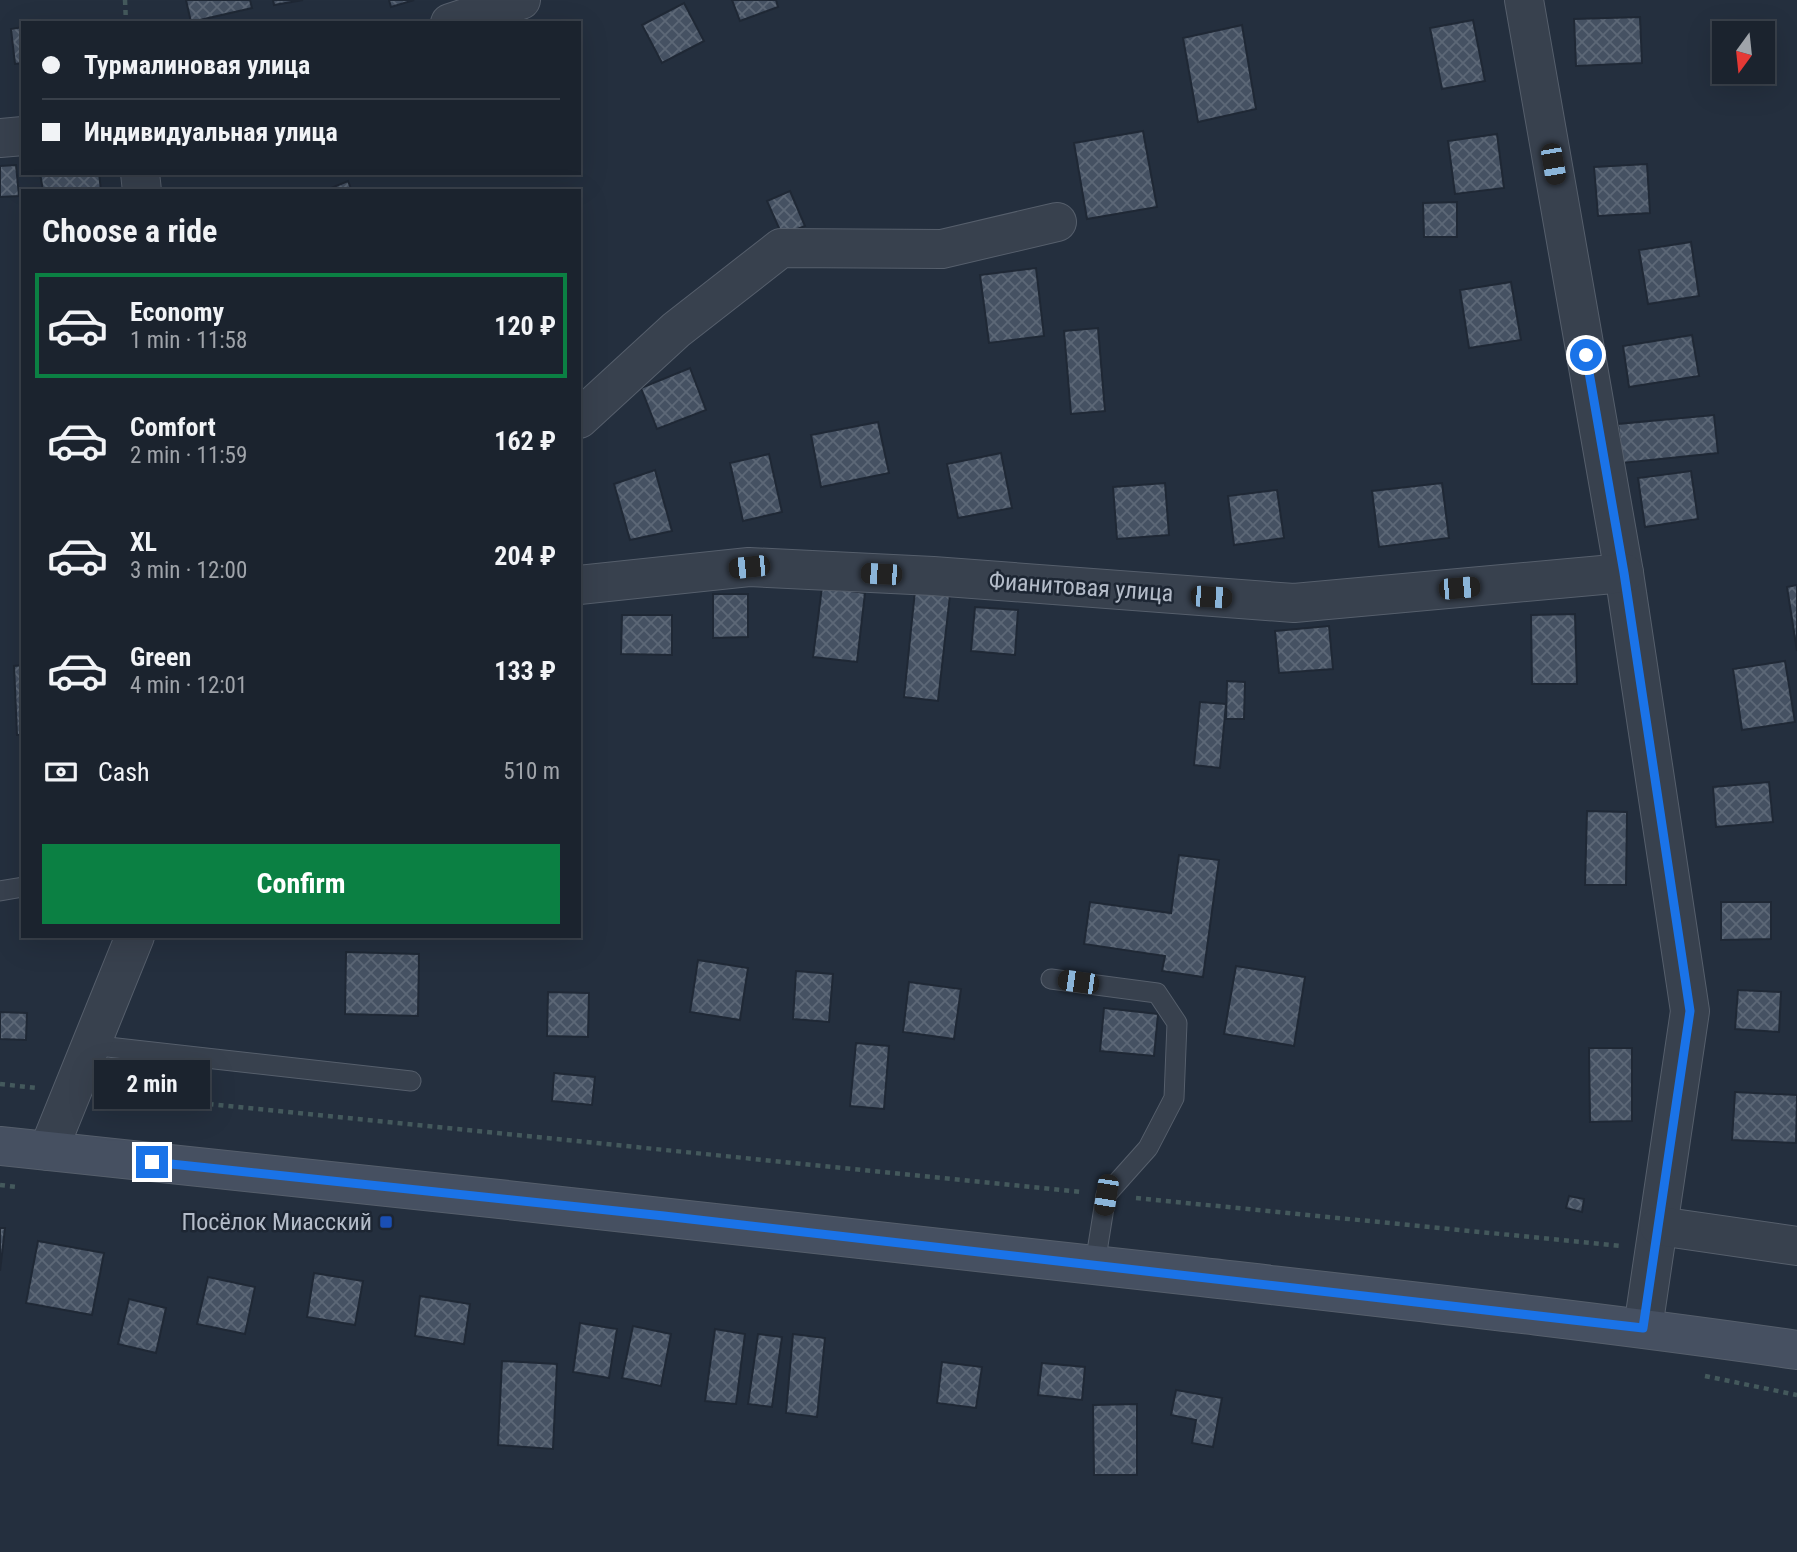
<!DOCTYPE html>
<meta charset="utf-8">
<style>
:root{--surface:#1b232e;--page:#282f3a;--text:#f1f3f6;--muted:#a0a4aa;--line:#39404a;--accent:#0b8043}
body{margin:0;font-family:"Roboto Condensed",sans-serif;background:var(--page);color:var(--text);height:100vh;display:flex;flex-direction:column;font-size:26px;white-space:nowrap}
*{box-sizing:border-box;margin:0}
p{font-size:23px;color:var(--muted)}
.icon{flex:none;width:38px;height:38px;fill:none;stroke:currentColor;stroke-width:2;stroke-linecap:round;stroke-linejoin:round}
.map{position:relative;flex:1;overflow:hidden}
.details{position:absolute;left:21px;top:189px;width:560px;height:749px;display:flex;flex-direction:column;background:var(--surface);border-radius:0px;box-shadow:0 7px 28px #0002,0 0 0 2px var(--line)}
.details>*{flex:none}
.guide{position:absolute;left:21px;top:21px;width:560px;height:154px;border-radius:0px;box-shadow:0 7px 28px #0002,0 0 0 2px var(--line);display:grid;align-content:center;height:154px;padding:0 21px;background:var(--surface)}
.needle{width:46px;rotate:195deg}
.controls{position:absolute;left:1712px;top:21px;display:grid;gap:14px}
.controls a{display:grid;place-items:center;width:63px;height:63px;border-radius:0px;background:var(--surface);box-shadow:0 7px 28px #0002,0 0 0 2px var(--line);font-size:35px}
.end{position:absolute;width:32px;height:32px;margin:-16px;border:9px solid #1a73e8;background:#fff;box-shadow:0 0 0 4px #fff}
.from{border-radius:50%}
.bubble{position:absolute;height:49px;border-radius:0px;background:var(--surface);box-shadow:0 7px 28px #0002,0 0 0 2px var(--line);font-size:23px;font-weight:700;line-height:49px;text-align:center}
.car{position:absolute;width:21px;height:42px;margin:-21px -10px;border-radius:9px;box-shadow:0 0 5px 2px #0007;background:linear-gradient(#222 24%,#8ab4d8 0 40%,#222 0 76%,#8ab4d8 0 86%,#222 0)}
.guide b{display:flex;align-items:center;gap:24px;height:66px;font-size:26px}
.guide b+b{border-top:2px solid var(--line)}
.guide i{width:18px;height:18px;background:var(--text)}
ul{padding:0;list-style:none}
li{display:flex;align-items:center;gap:21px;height:105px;margin:0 14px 10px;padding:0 7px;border:4px solid transparent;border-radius:0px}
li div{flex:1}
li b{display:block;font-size:26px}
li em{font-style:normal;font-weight:700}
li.current{border-color:var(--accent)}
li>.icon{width:63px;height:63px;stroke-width:1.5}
h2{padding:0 21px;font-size:32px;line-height:84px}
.pay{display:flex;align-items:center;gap:18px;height:77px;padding:0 21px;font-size:26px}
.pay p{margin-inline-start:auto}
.primary-button{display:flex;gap:14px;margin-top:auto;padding:14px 21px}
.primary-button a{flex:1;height:80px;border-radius:0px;background:var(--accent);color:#fff;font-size:28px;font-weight:700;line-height:80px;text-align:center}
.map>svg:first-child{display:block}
.building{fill:url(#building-cross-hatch);stroke:#1f2835;stroke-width:2}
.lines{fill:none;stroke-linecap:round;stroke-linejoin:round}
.lane-casing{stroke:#565f6c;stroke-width:21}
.street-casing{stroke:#565f6c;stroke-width:40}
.secondary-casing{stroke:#565f6c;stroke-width:40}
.path{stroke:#44595c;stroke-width:4.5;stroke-dasharray:5 5;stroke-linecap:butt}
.lane{stroke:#38414e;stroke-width:19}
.street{stroke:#38414e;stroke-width:38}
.secondary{stroke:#465061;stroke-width:38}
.route{stroke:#1a73e8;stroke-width:9}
.transit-dot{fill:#1a4fb4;stroke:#1d2633;stroke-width:2.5}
.labels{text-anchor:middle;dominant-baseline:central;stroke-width:5;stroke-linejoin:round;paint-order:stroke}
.street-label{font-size:24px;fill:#b4bcc9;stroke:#1d2633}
.poi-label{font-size:24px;fill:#b4bcc9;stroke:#1d2633;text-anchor:end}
</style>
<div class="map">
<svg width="1797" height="1552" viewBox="0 0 1797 1552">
<defs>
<pattern id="building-cross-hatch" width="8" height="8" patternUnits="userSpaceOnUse" patternTransform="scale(1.75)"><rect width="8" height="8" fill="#455162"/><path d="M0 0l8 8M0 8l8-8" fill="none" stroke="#5d6877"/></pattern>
</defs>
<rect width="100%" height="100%" fill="#242f3e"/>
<g class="building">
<polygon points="186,0 250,0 252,8 191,22"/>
<polygon points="273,0 303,0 274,5"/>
<polygon points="389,0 414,0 391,7"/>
<polygon points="732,0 776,0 778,7 740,21"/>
<polygon points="684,3 704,41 662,63 642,25"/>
<polygon points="1640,17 1642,63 1576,66 1574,19"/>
<polygon points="1473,20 1485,81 1442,89 1430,28"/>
<polygon points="1242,25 1256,109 1198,122 1183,38"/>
<polygon points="23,27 23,63 15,64 11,29"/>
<polygon points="1143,131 1157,207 1087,219 1074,143"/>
<polygon points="1497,134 1504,188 1455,194 1448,141"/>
<polygon points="1647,164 1650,213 1598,216 1594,167"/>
<polygon points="16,165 19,196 0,197 0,166"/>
<polygon points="40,173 99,173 101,191 43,191"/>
<polygon points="348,181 352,191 324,191"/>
<polygon points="790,191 805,226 782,235 767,201"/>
<polygon points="1457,202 1457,237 1424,237 1423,203"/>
<polygon points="1691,242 1699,296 1648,304 1639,250"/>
<polygon points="1036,268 1044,336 989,343 980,275"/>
<polygon points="1511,282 1521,340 1469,348 1460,290"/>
<polygon points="1098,328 1105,411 1071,414 1064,331"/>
<polygon points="1692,335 1699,376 1629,387 1623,346"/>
<polygon points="690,368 706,410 657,429 641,388"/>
<polygon points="1714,415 1718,453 1622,463 1618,424"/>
<polygon points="878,422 889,473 821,487 811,435"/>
<polygon points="1001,453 1012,508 958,518 947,464"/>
<polygon points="769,454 782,512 743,521 730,463"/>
<polygon points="655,470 672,531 630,540 614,484"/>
<polygon points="1691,471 1698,519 1645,527 1638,478"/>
<polygon points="1165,483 1169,535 1117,539 1113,487"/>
<polygon points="1442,483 1449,538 1379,547 1372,491"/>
<polygon points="1277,490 1284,538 1234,545 1228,496"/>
<polygon points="1797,585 1797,651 1787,587"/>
<polygon points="822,587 865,593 857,662 813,657"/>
<polygon points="915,591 950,595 938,701 904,697"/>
<polygon points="713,594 748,594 748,637 713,638"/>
<polygon points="975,607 1018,610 1015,655 971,651"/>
<polygon points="1575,614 1577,684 1532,684 1531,615"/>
<polygon points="622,615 672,615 672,655 621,654"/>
<polygon points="1329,626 1333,669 1279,673 1275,631"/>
<polygon points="1785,661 1795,722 1742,730 1733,669"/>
<polygon points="23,665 23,735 17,735 14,666"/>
<polygon points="1227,681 1245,682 1244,719 1226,719"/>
<polygon points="1200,702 1226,704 1220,768 1194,765"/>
<polygon points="1769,782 1773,822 1716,827 1713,787"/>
<polygon points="1587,811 1627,812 1626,885 1585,885"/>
<polygon points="1179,855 1219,860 1203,977 1162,971 1165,956 1084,944 1090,902 1171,913"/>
<polygon points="1721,902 1771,902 1771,939 1721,940"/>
<polygon points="346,952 419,954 418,1016 345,1014"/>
<polygon points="698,960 748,968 740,1020 690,1012"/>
<polygon points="1236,966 1305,977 1294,1046 1224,1034"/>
<polygon points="796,971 833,974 829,1022 793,1019"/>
<polygon points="909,982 961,989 954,1039 903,1032"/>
<polygon points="1738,990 1781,992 1779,1032 1735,1029"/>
<polygon points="548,992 589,993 588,1037 547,1036"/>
<polygon points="1104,1008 1158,1014 1154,1056 1100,1051"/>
<polygon points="0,1012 27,1013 26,1040 0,1039"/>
<polygon points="856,1043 889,1046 884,1109 850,1106"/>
<polygon points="1589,1048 1632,1048 1632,1121 1590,1122"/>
<polygon points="554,1073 595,1077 592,1105 552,1101"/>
<polygon points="1735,1092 1797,1095 1796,1143 1732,1140"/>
<polygon points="1569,1196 1584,1199 1582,1212 1566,1208"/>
<polygon points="0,1228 5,1228 0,1271"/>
<polygon points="38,1241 104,1253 92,1315 26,1303"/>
<polygon points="314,1273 363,1281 355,1325 307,1317"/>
<polygon points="208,1277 255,1287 245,1334 197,1324"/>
<polygon points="420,1296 470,1304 464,1344 415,1336"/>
<polygon points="129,1299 166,1308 156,1353 118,1344"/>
<polygon points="580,1323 617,1329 609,1378 573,1372"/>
<polygon points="633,1326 671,1334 661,1386 622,1378"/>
<polygon points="715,1329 745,1334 736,1404 705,1401"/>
<polygon points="758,1334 782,1337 772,1407 748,1404"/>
<polygon points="793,1334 825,1338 817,1417 786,1413"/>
<polygon points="502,1361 557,1364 553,1449 498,1445"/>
<polygon points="942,1362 982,1367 976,1408 937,1403"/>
<polygon points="1042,1363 1085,1367 1082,1400 1038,1395"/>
<polygon points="1176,1390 1222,1398 1213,1447 1192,1443 1196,1420 1171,1415"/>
<polygon points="1137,1404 1137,1475 1094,1475 1093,1405"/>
</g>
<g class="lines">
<g class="lane-casing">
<g id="lane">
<polyline points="0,891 23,887"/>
<polyline points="1051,979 1157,993 1177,1023 1174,1098 1148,1148 1106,1195 1095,1264"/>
<polyline points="90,1045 411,1081"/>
</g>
</g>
<g class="street-casing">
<g id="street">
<polyline points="1524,0 1624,573 1690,1011 1643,1328"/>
<polyline points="450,23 521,0"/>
<polyline points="0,138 23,136"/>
<polyline points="140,173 142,191"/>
<polyline points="579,419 676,330 781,248 942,249 1057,222"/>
<polyline points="579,585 749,567 933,576 1294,603 1624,573"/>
<polyline points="48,1151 135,936"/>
<polyline points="1659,1226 1797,1246"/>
</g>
</g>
<g class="secondary-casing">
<path id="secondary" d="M0,1146C398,1188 795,1230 1193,1276C1394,1299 1596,1321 1797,1350"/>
</g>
<g class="path">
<polyline points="125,0 126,23"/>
<polyline points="0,1084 37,1088"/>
<polyline points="109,1094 1082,1192"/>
<polyline points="0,1185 17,1187"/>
<polyline points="1136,1198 1622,1246"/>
<polyline points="1705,1376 1797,1395"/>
</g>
<use href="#lane" class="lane"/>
<use href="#street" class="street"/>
<use href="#secondary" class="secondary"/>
</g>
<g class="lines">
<polyline class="route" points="152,1162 664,1216 1643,1328 1690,1011 1624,573 1586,355"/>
</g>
<rect class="transit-dot" x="379" y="1215" width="14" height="14" rx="3.5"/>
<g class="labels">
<g class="street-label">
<text transform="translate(1081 587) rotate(4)">Фианитовая улица</text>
</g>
<g class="poi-label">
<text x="372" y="1222">Посёлок Миасский</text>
</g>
</g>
</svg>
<div class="controls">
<a><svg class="needle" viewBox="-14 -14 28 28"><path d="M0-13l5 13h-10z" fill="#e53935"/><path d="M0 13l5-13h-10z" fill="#a0a4aa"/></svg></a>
</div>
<i class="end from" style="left:1586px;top:355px"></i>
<i class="end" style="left:152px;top:1162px"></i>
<div class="bubble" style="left:94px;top:1060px;width:116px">2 min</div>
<i class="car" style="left:1553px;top:164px;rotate:170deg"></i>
<i class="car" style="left:749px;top:567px;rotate:264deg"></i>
<i class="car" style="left:881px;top:574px;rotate:273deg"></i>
<i class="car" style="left:1459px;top:588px;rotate:85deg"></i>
<i class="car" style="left:1211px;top:597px;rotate:94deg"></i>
<i class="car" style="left:1078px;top:982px;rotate:278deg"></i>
<i class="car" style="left:1106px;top:1195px;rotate:189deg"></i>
<div class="guide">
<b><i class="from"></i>Турмалиновая улица</b>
<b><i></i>Индивидуальная улица</b>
</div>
<section class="details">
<h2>Choose a ride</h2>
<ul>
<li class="current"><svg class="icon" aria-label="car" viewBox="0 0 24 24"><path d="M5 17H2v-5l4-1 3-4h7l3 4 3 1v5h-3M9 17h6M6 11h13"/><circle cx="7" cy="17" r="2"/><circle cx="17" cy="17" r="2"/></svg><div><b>Economy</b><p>1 min · 11:58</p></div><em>120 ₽</em></li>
<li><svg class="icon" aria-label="car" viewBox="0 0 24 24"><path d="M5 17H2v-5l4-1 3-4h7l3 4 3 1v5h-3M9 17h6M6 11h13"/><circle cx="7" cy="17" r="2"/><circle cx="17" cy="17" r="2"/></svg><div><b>Comfort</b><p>2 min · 11:59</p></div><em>162 ₽</em></li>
<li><svg class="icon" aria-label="car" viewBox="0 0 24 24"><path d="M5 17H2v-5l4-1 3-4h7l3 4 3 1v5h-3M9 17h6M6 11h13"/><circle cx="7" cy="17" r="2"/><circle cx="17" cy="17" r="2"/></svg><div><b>XL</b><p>3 min · 12:00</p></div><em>204 ₽</em></li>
<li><svg class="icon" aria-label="car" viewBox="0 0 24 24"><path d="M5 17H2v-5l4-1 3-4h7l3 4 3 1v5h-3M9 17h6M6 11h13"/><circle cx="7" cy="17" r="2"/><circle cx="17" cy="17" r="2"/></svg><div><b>Green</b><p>4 min · 12:01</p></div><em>133 ₽</em></li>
</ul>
<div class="pay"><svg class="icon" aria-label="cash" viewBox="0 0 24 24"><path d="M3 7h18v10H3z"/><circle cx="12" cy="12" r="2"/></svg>Cash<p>510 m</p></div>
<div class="primary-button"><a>Confirm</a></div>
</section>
</div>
